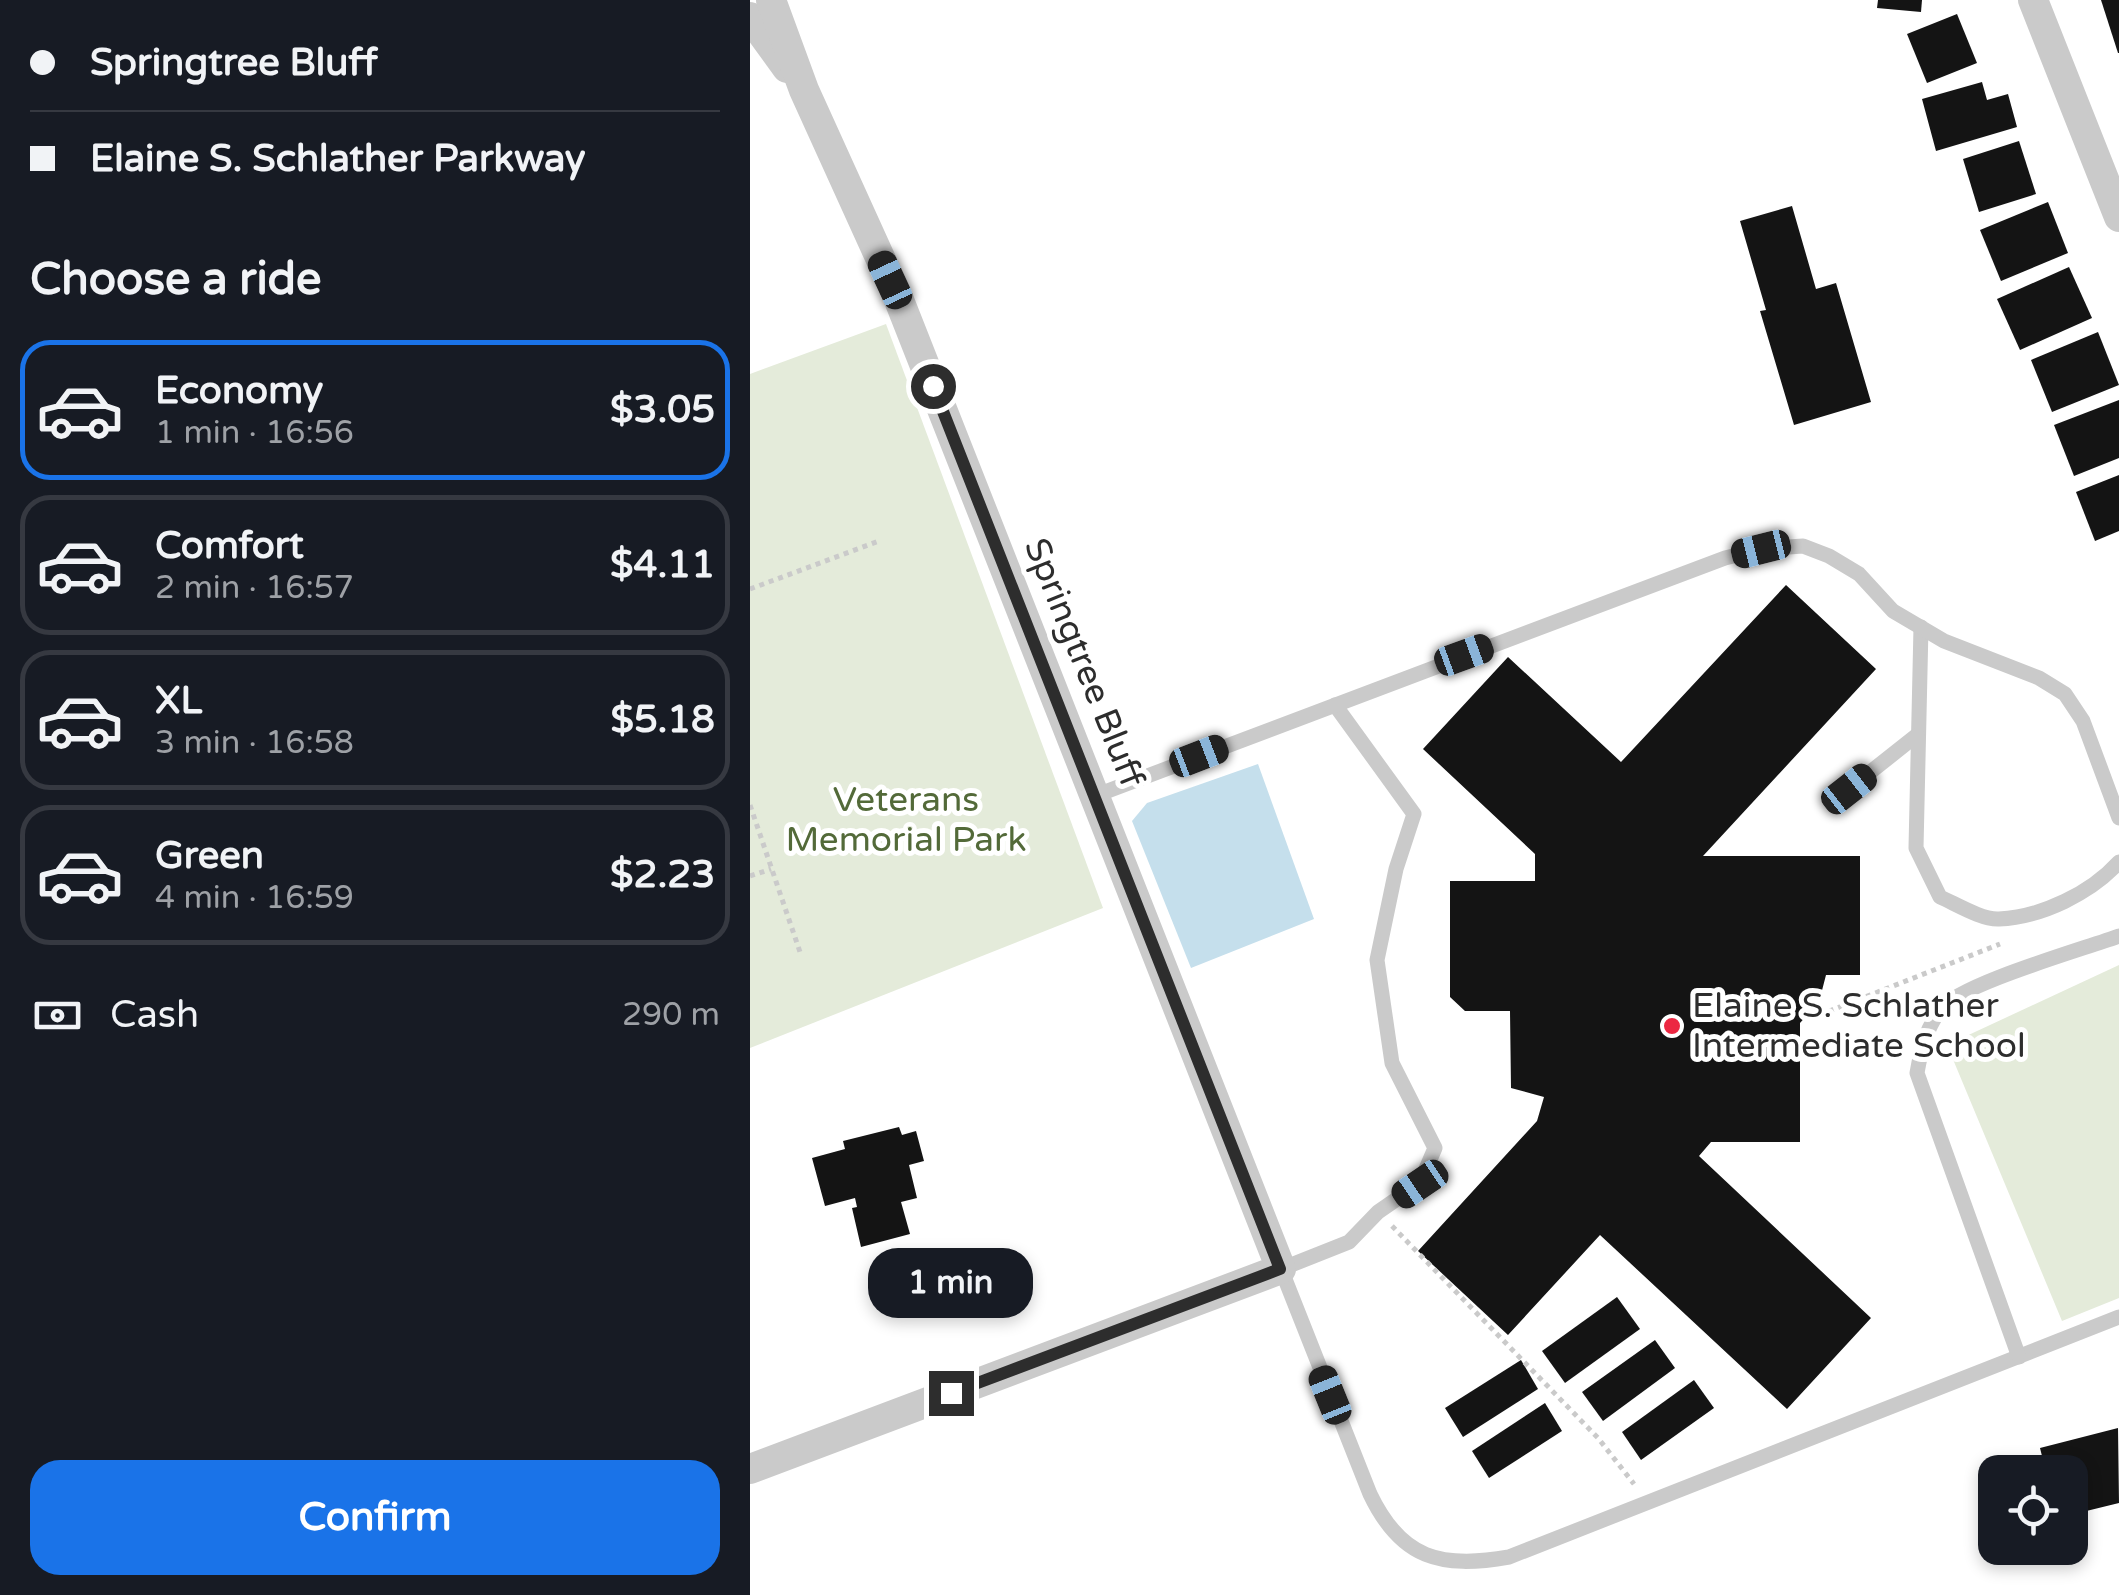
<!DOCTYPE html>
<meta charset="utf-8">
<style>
:root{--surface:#171b24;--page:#242831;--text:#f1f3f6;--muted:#9ea1a6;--line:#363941;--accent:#1a73e8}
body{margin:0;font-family:"Varela Round",sans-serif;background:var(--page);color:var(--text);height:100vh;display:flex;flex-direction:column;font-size:38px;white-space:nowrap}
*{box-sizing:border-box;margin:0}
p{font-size:32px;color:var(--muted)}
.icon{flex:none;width:55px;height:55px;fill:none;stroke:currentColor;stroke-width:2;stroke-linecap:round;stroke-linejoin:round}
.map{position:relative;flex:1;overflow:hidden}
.sheet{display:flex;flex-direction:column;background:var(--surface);width:750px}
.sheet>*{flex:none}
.top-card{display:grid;align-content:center;height:220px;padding:0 30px;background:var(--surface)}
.fabs{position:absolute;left:1228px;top:1455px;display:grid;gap:20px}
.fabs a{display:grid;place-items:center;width:110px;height:110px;border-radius:20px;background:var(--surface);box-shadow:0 5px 15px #0003;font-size:50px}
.end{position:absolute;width:45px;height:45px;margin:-22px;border:12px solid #2d2d2d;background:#fff;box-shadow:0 0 0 5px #fff}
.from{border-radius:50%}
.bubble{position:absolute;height:70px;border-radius:30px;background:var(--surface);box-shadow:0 5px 15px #0003;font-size:32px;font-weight:800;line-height:70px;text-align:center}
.car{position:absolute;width:30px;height:60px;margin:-30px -15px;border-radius:12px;box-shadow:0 0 8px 2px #0007;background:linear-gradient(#222 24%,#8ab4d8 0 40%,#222 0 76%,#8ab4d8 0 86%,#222 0)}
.top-card b{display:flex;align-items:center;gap:35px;height:95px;font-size:38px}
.top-card b+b{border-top:2px solid var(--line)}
.top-card i{width:25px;height:25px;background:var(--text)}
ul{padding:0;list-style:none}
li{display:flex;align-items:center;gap:30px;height:140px;margin:0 20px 15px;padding:0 10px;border:5px solid var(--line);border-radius:30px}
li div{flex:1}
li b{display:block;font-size:38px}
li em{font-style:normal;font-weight:800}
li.selected{border-color:var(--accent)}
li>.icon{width:90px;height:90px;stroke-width:1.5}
h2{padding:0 30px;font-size:45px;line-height:120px}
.pay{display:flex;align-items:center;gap:25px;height:110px;padding:0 30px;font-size:38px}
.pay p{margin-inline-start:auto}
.action{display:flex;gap:20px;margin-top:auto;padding:20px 30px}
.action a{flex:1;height:115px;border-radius:30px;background:var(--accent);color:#fff;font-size:40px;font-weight:800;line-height:115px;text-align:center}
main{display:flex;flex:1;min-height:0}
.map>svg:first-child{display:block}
.green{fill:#e4ebda}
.water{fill:#c5dfec}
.building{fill:#141414}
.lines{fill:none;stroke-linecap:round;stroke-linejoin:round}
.path{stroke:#cacaca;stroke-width:5;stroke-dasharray:5 5;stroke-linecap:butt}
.lane{stroke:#cacaca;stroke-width:15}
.street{stroke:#cacaca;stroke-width:30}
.route{stroke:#2d2d2d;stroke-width:12}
.poi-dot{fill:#ec2742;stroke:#fff;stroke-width:4}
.labels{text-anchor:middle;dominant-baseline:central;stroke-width:10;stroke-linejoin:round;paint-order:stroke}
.street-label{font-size:35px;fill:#2d2d2d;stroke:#fff}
.park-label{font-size:35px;fill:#536a39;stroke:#fff}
.poi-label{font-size:35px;fill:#2d2d2d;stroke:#fff;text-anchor:start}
</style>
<main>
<section class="sheet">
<div class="top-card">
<b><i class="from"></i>Springtree Bluff</b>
<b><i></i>Elaine S. Schlather Parkway</b>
</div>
<h2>Choose a ride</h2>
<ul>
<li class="selected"><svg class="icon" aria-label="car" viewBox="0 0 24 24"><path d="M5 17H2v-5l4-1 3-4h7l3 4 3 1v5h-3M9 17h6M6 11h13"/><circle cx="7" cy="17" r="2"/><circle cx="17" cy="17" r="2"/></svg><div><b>Economy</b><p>1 min · 16:56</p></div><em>$3.05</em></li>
<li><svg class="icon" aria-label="car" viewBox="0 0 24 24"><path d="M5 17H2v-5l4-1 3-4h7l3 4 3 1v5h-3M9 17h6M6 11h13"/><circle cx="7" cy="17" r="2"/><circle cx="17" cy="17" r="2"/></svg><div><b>Comfort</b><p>2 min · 16:57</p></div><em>$4.11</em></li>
<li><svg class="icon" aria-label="car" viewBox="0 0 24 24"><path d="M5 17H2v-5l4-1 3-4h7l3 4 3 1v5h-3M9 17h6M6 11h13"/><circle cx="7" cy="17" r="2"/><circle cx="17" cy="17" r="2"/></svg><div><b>XL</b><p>3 min · 16:58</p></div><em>$5.18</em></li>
<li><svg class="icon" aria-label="car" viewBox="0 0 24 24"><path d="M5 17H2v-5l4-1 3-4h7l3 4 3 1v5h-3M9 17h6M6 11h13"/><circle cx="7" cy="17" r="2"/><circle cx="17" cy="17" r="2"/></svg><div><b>Green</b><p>4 min · 16:59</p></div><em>$2.23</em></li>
</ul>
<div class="pay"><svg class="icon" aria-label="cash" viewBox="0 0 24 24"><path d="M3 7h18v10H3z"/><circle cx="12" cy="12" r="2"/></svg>Cash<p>290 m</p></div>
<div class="action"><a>Confirm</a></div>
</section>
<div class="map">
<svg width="1369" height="1595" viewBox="0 0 1369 1595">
<rect width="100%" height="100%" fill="#fff"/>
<g class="green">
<polygon points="136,324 353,908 0,1048 0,374"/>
<polygon points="1369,965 1369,1298 1312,1321 1197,1045"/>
</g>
<polygon class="water" points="508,764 564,919 441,968 382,821 397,803"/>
<g class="building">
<polygon points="1128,0 1172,0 1171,12 1127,8"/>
<polygon points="1351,0 1369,0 1369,53 1368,53"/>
<polygon points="1207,14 1227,63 1177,83 1157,34"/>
<polygon points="1232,82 1237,100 1258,94 1267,127 1186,151 1172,99"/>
<polygon points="1269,141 1286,194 1229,212 1213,159"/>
<polygon points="1298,202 1318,253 1251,281 1230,230"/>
<polygon points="1042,206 1066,289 1086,283 1121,402 1044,425 1010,311 1016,310 990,221"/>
<polygon points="1319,267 1342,318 1270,350 1247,299"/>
<polygon points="1348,332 1369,385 1302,412 1281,360"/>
<polygon points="1369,400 1369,458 1324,476 1304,425"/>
<polygon points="1369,475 1369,531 1345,541 1326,492"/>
<polygon points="1036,585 1126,669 953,856 1110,856 1110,975 1076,975 1069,1002 1050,1023 1050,1142 961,1142 949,1156 1121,1318 1037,1409 850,1235 758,1335 668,1251 787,1121 794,1097 761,1088 760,1011 715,1011 700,997 700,881 785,881 785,854 673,749 758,657 871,762"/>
<polygon points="149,1127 152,1135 166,1131 174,1161 159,1165 167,1198 151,1202 160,1234 111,1247 102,1208 107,1207 105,1198 75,1206 62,1158 95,1149 93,1141"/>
<polygon points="867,1297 890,1329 815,1383 792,1351"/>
<polygon points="905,1340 925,1368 853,1421 832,1392"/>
<polygon points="771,1360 788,1389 713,1437 695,1408"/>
<polygon points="944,1380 964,1408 891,1460 872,1432"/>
<polygon points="795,1403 812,1431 739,1478 722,1451"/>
<polygon points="1368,1428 1369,1503 1320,1515 1320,1472 1296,1472 1290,1448"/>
</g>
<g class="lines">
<g class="path">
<polyline points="0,589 129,541"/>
<polyline points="0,805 50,952"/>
<polyline points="0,876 21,869"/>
<polyline points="1059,1013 1077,1012 1250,944"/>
<polyline points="642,1226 848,1438 884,1484"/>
</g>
<g class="lane">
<path d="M1171,627L1166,848L1190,897C1206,904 1232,920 1249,919C1292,917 1341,893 1369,862"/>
<path d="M585,705L664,814L646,869L627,960L642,1063L685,1148L670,1183L628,1212L599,1242L531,1269L620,1494C651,1559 691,1569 759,1557L1369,1317"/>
<polyline points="1099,789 1167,735"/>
<polyline points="347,795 975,558 1011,549 1053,546 1079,556 1109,574 1143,611 1194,641 1289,678 1315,694 1333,721 1369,818"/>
<path d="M1269,1357L1167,1073C1171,1050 1176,1028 1191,1009C1210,984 1334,949 1369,936"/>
</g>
<g class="street">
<polyline points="1283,0 1369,217"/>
<polyline points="0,17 37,68"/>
<polyline points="0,1469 531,1269 147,295 54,90 21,0"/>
</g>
</g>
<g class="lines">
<polyline class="route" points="183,386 530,1269 201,1393"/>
</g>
<circle class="poi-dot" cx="922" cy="1026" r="10"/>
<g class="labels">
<g class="street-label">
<text transform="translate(334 663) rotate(68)">Springtree Bluff</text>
</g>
<g class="park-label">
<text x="156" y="800">Veterans<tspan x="156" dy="40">Memorial Park</tspan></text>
</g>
<g class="poi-label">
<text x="942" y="1006">Elaine S. Schlather<tspan x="942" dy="40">Intermediate School</tspan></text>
</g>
</g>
</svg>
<div class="fabs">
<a><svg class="icon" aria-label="locate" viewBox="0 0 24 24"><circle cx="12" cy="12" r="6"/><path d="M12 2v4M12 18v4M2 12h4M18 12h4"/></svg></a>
</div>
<i class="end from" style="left:183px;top:386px"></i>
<i class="end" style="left:201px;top:1393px"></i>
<div class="bubble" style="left:118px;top:1248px;width:165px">1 min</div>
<i class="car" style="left:140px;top:280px;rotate:335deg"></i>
<i class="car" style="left:1011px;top:549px;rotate:256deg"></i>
<i class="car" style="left:714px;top:655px;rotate:70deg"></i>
<i class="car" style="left:449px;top:756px;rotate:69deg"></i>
<i class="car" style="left:1099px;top:789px;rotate:52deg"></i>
<i class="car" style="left:670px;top:1184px;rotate:236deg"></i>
<i class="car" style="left:580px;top:1395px;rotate:338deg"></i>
</div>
</main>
